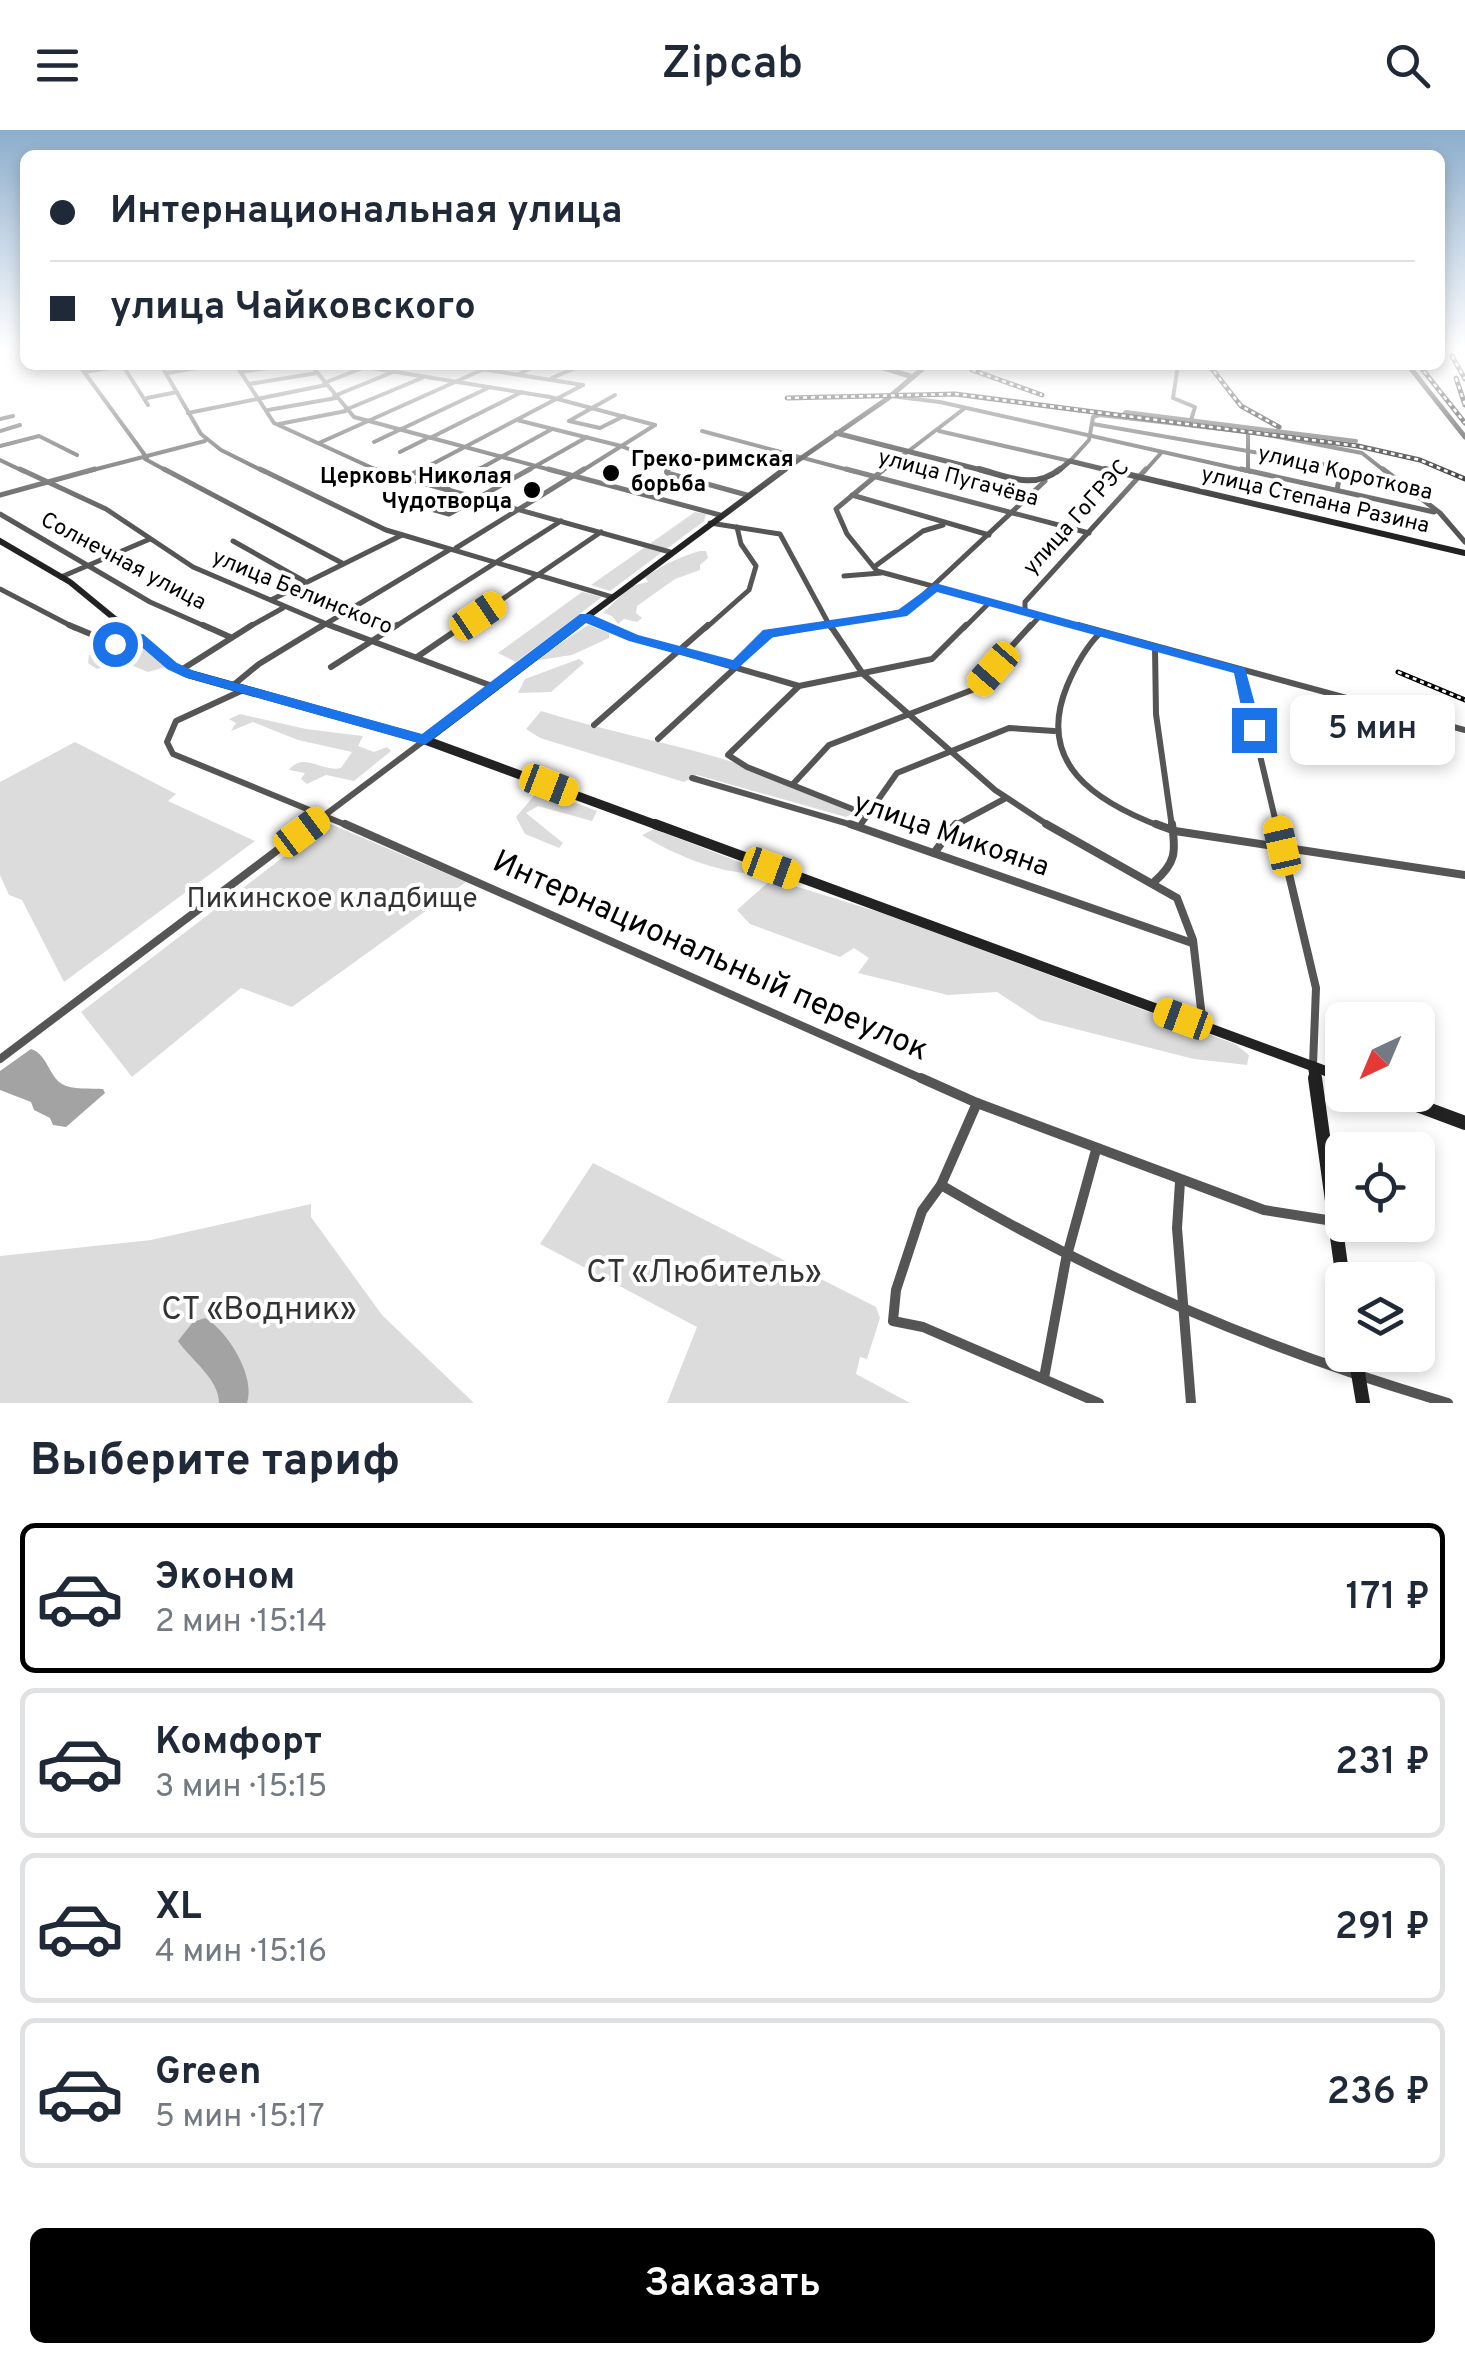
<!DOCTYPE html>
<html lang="ru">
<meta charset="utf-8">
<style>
:root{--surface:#fff;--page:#f6f6f7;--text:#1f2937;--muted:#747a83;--line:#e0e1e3;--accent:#000}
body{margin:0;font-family:Overpass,sans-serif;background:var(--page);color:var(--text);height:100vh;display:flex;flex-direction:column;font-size:38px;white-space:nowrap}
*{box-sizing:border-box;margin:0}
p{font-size:32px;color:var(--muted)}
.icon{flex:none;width:55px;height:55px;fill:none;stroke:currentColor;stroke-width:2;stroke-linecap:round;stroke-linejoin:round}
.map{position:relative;height:1273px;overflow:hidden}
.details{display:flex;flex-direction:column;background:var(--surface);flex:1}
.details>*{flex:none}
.banner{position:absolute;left:20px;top:20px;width:1425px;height:220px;border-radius:15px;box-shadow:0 5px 15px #0003;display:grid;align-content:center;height:220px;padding:0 30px;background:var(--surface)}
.needle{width:65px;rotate:224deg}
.tools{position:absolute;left:1325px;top:872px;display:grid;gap:20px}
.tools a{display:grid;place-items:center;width:110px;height:110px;border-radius:15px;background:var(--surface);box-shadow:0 5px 15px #0003;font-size:50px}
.end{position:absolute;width:45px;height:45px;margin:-22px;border:12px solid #1a73e8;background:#fff;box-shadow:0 0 0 5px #fff}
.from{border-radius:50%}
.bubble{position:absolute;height:70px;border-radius:15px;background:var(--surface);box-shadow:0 5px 15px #0003;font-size:32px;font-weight:600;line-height:70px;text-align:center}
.car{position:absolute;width:30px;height:60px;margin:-30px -15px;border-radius:12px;box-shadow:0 0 8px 2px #0007;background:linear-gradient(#f5c518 24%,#345 0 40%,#f5c518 0 76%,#345 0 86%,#f5c518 0)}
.banner b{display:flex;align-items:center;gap:35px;height:95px;font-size:38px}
.banner b+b{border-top:2px solid var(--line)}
.banner i{width:25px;height:25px;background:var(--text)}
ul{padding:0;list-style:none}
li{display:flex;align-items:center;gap:30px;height:150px;margin:0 20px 15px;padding:0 10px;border:5px solid var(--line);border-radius:15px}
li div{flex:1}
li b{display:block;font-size:38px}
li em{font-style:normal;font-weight:600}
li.selected{border-color:var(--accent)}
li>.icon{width:90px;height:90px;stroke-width:1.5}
h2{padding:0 30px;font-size:45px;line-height:120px}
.action{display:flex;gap:20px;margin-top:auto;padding:20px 30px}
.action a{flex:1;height:115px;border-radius:15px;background:var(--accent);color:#fff;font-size:40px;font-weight:600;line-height:115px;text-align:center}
header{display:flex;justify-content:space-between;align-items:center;height:130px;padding:0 30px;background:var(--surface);font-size:45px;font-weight:600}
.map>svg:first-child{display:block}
.green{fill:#dcdcdc}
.water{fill:#a3a3a3}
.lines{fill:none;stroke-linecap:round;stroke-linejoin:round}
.street-far4{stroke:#555;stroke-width:4}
.street-far3{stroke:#555;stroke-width:5}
.street-far2{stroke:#555;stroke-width:6}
.street-far1{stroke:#555;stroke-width:8}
.street{stroke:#555;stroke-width:10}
.secondary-far4{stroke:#222;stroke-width:5}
.secondary-far3{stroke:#222;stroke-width:6}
.secondary-far2{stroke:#222;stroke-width:9}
.secondary-far1{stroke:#222;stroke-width:10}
.secondary{stroke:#222;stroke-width:14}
.rail-casing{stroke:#000;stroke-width:5}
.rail{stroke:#fff;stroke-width:2.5;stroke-dasharray:4;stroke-linecap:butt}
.route{fill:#1a73e8}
.poi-dot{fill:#000;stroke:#fff;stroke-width:4}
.labels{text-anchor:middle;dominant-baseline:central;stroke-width:8;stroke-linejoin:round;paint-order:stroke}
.far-poi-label{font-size:22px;font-weight:bold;fill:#000;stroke:#fff;text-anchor:start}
.far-street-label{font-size:22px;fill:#000;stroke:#fff}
.street-label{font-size:28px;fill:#000;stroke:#fff}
.park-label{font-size:28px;fill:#333;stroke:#fff}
.near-street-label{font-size:32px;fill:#000;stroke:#fff}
.near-park-label{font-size:32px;fill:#333;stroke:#fff}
</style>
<header><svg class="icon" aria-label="menu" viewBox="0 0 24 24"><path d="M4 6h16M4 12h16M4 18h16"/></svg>Zipcab<svg class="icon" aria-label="search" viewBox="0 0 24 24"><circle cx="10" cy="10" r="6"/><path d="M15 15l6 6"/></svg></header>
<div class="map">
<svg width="1465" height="1273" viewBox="0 0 1465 1273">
<rect width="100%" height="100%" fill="#fff"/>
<g class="green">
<polygon points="695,382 706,384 704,391 610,461 591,455"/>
<path d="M700,421H706L708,428L700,435V440L675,449L637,476L636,483L642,488L637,492L624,489L618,494L612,486L603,483L631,456L648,452L645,447C663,435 679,427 700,421Z"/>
<polygon points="582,462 602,467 516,532 498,523"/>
<polygon points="588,495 609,503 609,508 572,525 533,531"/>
<polygon points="137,508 169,536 148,542 121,531 97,539 88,533 89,525"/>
<polygon points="579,529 584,533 551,562 518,563 525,549"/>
<path d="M541,581C601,600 662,611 723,629C767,642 810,664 853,683L846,687L697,645L684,652L540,608L526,599Z"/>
<path d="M240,584L306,599L363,606L358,616L374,622L387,617L391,621L354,651L326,645L307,654L301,649L305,643L289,640C304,621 322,643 341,638L352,622L298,610L253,592L231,601L236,593L229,589Z"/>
<polygon points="75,612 176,664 168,671 255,711 64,852 22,770 9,765 0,745 0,652"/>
<polygon points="537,662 550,663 597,681 592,691 538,676 526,683 563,713 559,718 525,704 516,687"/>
<polygon points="328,693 466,752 292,877 241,858 132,947 81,882"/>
<path d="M654,699L760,740L754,744C716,742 674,725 642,705Z"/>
<polygon points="772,749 882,783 1235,914 1249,925 1247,935 1194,929 1040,890 997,862 948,865 858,843 869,828 854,818 840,827 750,794 737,780"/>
<polygon points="593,1033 876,1177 880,1188 867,1229 860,1227 856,1244 910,1273 667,1273 697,1197 540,1114"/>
<polygon points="311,1074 311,1087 382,1185 474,1273 0,1273 0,1126 151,1110"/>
</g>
<g class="water">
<path d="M31,919C48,925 48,945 62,954C72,960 91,958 103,959L105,963L66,997L53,995L50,988L34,980L31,972L0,960V941Z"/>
<path d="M205,1188C228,1201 256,1247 247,1273H219C219,1249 191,1230 178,1211L193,1192Z"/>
</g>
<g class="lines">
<g class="street-far4">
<polyline points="79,235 147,328"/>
<polyline points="161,235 201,304 221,320 265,342"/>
<polyline points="236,235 274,293 381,342"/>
<polyline points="311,235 354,287 558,342"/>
<polyline points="455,235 583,255"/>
<polyline points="1178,235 1173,268 1195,277 1191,290"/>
<polyline points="365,237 550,267 655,295"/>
<polyline points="84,242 123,236 148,275"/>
<polyline points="240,242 288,235"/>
<polyline points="167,243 215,235"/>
<polyline points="519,244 537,235"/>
<polyline points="552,248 580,236"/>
<polyline points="324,253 365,237"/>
<polyline points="249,254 317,243"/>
<polyline points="334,266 393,242"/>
<polyline points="890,266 940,272 1252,342"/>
<polyline points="147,268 177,262"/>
<polyline points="268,280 336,268"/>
<polyline points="345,280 422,248"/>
<polyline points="188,283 326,255"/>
<polyline points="1122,286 1126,282 1356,311"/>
<polyline points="0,289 13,286"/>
<polyline points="517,290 621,316 672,336 666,342"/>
<polyline points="569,291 600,298 624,286"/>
<polyline points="569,291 615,265"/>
<polyline points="279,294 346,281"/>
<polyline points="1093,294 1339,337 1343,342"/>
<polyline points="0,301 20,295"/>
<polyline points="702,301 856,342"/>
<polyline points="939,301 1070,331 1089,310 1093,287 1099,285 1257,303 1362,323 1386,342"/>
<polyline points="1248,303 1248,340"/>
<polyline points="430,308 522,262"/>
<polyline points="374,312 490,257"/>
<polyline points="319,313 493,235"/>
<polyline points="0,316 39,306 77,325"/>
<polyline points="400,322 426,309"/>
<polyline points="145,329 169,342"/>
<polyline points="0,330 25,342"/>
<polyline points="85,342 205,311"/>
<polyline points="417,342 583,255"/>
<polyline points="474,342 552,299"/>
<polyline points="525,342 587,307"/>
<polyline points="580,342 655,295"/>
<polyline points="881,342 965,278"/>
<polyline points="1144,342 1162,322"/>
</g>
<g class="street-far3">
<polyline points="20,339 106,379 193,437 336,498"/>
<polyline points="164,339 342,433"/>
<polyline points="260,339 386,400 612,467"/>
<polyline points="373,339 670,422"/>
<polyline points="548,339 720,385"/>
<polyline points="667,339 667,343 747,365"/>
<polyline points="846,339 1089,403"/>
<polyline points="884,339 836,379 847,404 877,441 1087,498"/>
<polyline points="1241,339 1434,382"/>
<polyline points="1383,339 1440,383 1465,412"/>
<polyline points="407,347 422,339"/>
<polyline points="444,358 479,339"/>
<polyline points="1337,360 1341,339"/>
<polyline points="0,365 95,339"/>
<polyline points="852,365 989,405"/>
<polyline points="395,369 449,384 530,339"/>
<polyline points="0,384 150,472 209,498"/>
<polyline points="710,393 780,404 831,498"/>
<polyline points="233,411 304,451"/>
<polyline points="456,418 584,339"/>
<polyline points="874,437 923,401 943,395"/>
<polyline points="844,446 881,443"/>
<polyline points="61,447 150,409"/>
<polyline points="0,459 75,498"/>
<polyline points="271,470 402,405"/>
<polyline points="1025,480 1025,472 1146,339"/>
<polyline points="585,487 610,498"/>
<polyline points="247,498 283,478"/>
<polyline points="319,498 449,420"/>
<polyline points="393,498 561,391"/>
<polyline points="460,498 601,402"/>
<polyline points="706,498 749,460 756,436 741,414 737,397"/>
<polyline points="810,498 906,481 1045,351"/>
<polyline points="964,498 989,473"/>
<polyline points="1029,498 1040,486"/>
</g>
<g class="street-far2">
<polyline points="69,495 112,513 138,507"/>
<polyline points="203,495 230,507"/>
<polyline points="329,495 492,556"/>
<polyline points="604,495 634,508 799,556"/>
<polyline points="830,495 863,544 995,660 1051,697"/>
<polyline points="1078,495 1465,600"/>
<path d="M1100,503C1085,518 1075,537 1067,556C1035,634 1096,672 1162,697"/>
<polyline points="1155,517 1156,584 1172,697"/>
<polyline points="417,527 464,495"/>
<polyline points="331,537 397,495"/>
<polyline points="181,540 252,495"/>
<polyline points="1240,541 1277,697"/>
<polyline points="231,557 259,534 323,495"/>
<polyline points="241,561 176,591 167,612 173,624 351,697"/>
<polyline points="594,595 708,495"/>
<polyline points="658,609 734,539 763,506 824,495"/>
<polyline points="692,648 859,697"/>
<polyline points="793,654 829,615 972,560 1031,495"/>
<polyline points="865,684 747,637 728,625 799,556 932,529 966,495"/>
<polyline points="309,697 425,610"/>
<polyline points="859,697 897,643 1009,598 1054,601"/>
<polyline points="952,697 1006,668"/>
</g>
<g class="street-far1">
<polyline points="345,694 927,951"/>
<polyline points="850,694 1192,813"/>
<polyline points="1046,694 1177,768 1193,810 1203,896"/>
<polyline points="1156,694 1175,701 1465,745"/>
<polyline points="1277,694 1316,858 1313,935"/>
<polyline points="934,723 956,694"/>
<path d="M1154,752C1176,733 1176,722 1172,694"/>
<polyline points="0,929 312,694"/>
</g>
<g class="street">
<polyline points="921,948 977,973 1264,1080 1333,1091"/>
<polyline points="977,973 941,1055 922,1081 896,1160 893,1191 923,1197 1099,1273"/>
<polyline points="1180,1052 1177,1098 1191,1273"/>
<path d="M941,1055C1102,1150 1268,1221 1448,1273"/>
<polyline points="1044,1248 1066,1129 1096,1020"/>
</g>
<g class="secondary-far4">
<polyline points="874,235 913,247"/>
<polyline points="1408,235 1465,307"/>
<polyline points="836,303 989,342"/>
<polyline points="781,342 887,269 927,235"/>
<polyline points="1057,342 1070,331 1115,342"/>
</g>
<g class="secondary-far3">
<path d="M979,339C1009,347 1034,360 1060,339"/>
<polyline points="1105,339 1465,423"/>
<polyline points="0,411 70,452 126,498"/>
<polyline points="572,498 785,339"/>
</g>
<g class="secondary-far2">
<polyline points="123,495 172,536 189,544 425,610 662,697"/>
<polyline points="425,610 576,495"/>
</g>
<g class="secondary-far1">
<polyline points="655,694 1342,947"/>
<polyline points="1313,936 1315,951"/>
</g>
<g class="secondary">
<polyline points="1315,948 1343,1150"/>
<polyline points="1390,965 1465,993"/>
<polyline points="1355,1225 1363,1273"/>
</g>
<g class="rail-casing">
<g id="rail">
<polyline points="1452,226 1465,249"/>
<polyline points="1209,235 1241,276 1279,297"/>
<polyline points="1419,235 1465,293"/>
<polyline points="972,240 1042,265"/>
<polyline points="1456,248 1465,275"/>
<polyline points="787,268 955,264 1358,316 1420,330 1465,349"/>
<polyline points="1398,542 1465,570"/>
</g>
</g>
<use href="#rail" class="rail"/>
</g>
<linearGradient id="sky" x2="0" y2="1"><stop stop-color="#8cadcc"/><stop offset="0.55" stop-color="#fff"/><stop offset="1" stop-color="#fff" stop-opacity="0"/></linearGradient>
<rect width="1465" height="396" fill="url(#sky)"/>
<polygon class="route" points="935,453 1245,538 1262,600 1254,605 1246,600 1234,543 937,462 907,486 773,507 736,540 629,511 586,493 425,615 184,547 167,539 136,512 115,518 108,514 143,504 177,533 194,541 422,604 580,484 590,484 638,505 733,530 763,500 898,480"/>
<g class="poi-dot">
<circle cx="611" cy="343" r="10"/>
<circle cx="532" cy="360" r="10"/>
</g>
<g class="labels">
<g class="far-poi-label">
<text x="631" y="330">Греко-римская<tspan x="631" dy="25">борьба</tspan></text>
<text x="512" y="347" text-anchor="end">Церковь Николая<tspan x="512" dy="25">Чудотворца</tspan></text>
</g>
<g class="far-street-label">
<text transform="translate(1345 344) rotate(13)">улица Короткова</text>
<text transform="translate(958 349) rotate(15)">улица Пугачёва</text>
<text transform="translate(1315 371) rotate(13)">улица Степана Разина</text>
<text transform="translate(1077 388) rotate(-48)">улица ГоГРЭС</text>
<text transform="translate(123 432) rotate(28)">Солнечная улица</text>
<text transform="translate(302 463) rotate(22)">улица Белинского</text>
</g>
<g class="street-label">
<text transform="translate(951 706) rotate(19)">улица Микояна</text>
</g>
<g class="park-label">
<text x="332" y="770">Пикинское кладбище</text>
</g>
<g class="near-street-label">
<text transform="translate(710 827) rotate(24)">Интернациональный переулок</text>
</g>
<g class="near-park-label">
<text x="704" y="1144">СТ «Любитель»</text>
<text x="259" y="1181">СТ «Водник»</text>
</g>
</g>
</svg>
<div class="tools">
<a><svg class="needle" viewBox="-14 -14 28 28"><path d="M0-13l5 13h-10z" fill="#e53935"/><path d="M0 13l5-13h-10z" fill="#747a83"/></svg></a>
<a><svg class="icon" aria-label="locate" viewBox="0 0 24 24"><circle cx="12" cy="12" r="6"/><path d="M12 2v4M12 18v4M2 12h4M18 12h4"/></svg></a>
<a><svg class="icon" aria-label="layers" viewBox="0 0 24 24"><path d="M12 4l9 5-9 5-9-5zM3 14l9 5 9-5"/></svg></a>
</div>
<i class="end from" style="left:115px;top:514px"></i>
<i class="end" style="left:1254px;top:600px"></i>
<div class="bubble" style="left:1290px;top:565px;width:165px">5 мин</div>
<i class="car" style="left:478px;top:486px;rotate:56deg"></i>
<i class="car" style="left:993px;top:539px;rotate:221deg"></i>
<i class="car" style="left:549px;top:655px;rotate:111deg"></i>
<i class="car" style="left:302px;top:702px;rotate:53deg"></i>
<i class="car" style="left:1282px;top:716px;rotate:347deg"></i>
<i class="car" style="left:772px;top:738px;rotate:110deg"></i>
<i class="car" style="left:1183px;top:889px;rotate:290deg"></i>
<div class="banner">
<b><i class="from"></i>Интернациональная улица</b>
<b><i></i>улица Чайковского</b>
</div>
</div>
<section class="details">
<h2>Выберите тариф</h2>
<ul>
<li class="selected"><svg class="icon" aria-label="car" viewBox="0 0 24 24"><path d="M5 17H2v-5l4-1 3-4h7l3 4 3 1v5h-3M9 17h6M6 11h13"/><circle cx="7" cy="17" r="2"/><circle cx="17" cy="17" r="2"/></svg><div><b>Эконом</b><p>2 мин · 15:14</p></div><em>171 ₽</em></li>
<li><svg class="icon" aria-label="car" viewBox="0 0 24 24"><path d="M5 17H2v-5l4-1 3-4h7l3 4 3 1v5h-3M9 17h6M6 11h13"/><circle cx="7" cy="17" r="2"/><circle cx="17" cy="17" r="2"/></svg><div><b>Комфорт</b><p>3 мин · 15:15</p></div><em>231 ₽</em></li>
<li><svg class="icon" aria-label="car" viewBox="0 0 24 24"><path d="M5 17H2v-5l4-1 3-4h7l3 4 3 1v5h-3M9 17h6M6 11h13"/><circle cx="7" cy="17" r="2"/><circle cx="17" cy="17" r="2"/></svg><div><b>XL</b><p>4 мин · 15:16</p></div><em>291 ₽</em></li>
<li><svg class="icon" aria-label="car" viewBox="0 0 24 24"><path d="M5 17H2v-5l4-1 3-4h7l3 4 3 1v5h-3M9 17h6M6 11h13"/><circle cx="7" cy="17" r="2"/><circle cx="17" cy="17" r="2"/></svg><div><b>Green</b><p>5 мин · 15:17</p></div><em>236 ₽</em></li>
</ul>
<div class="action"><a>Заказать</a></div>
</section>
